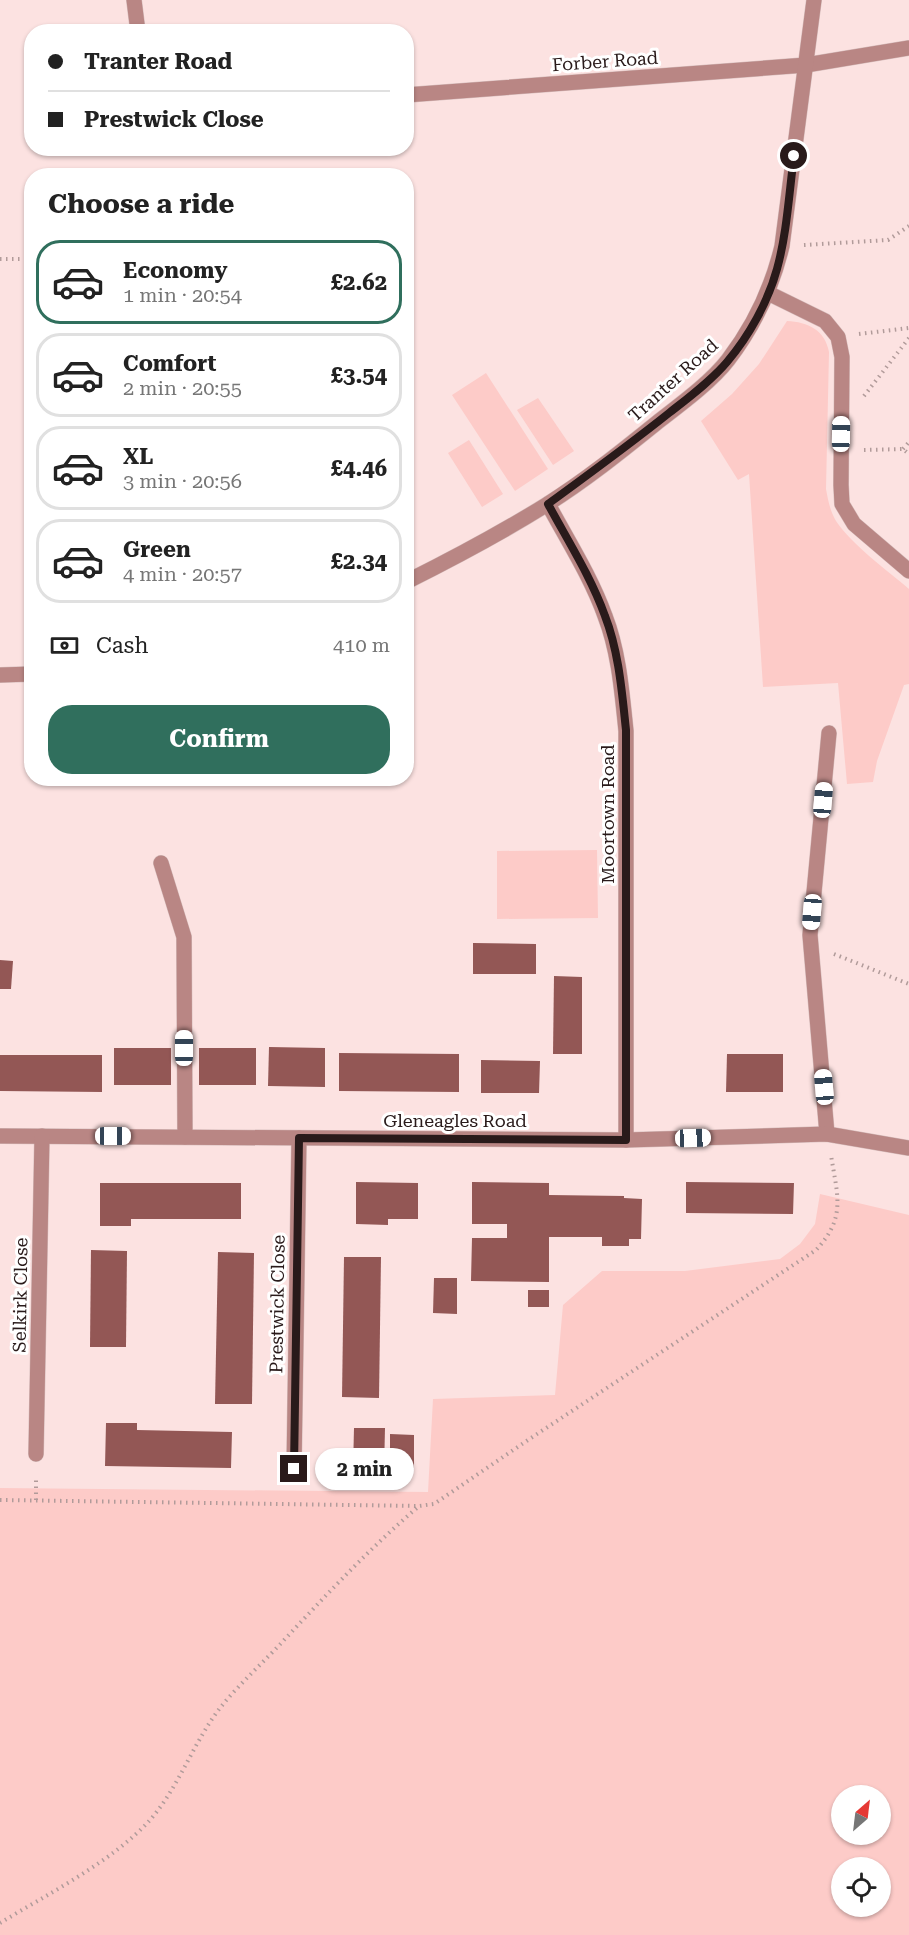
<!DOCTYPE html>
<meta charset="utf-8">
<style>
:root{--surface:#fff;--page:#f2f2f2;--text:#222;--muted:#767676;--line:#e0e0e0;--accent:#306f5d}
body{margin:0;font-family:"Roboto Serif",serif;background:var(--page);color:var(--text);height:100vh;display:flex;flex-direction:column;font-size:22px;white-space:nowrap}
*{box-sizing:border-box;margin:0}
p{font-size:20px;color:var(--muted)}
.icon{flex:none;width:33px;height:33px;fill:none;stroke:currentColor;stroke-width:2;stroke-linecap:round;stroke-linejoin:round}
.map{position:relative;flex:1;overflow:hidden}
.panel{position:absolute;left:24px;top:168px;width:390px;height:618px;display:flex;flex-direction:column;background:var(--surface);border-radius:24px;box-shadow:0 2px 4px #0004}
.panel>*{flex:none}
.top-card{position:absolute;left:24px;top:24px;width:390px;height:132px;border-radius:24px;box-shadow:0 2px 4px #0004;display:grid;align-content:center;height:132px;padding:0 24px;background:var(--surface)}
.needle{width:39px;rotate:28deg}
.tools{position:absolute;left:831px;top:1785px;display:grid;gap:12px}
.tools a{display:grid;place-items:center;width:60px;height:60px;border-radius:50%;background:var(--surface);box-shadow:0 2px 4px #0004;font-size:30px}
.end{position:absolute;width:27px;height:27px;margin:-14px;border:8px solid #291a1a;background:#fff;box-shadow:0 0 0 3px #fff}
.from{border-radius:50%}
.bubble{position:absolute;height:42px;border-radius:21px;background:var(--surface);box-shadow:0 2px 4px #0004;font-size:20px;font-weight:700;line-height:42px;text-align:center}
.car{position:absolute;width:18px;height:36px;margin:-18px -9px;border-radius:8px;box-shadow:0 0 4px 2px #0007;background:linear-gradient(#fff 24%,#345 0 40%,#fff 0 76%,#345 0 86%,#fff 0)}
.top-card b{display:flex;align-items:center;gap:21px;height:57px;font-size:22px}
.top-card b+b{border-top:2px solid var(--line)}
.top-card i{width:15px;height:15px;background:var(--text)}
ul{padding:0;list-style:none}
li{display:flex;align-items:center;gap:18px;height:84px;margin:0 12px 9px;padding:0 12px;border:3px solid var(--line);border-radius:24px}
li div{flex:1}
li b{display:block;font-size:22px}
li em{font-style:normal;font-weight:700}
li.current{border-color:var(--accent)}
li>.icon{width:54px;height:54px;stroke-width:1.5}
h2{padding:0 24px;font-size:27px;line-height:72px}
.pay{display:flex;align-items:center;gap:15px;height:66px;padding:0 24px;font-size:22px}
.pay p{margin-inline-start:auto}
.action{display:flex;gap:12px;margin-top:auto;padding:12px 24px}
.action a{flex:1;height:69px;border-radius:24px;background:var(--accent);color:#fff;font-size:24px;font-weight:700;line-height:69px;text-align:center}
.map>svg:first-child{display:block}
.green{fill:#fdcbc8;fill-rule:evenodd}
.building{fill:#935755}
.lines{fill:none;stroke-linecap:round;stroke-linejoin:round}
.service-casing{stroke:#d6bebd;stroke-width:16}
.minor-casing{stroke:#d6bebd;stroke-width:16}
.path{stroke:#b19b9a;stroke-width:4;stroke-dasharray:1.5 4.5;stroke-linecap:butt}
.service{stroke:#b98684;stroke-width:15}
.minor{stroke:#b98684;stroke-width:15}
.route{stroke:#291a1a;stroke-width:8}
.labels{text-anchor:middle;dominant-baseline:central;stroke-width:6;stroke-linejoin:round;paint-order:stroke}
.street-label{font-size:18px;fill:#291a1a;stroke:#fff}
</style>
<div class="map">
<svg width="909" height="1935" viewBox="0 0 909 1935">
<rect width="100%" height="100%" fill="#fce2e1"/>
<g class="green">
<path d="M787,321C808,322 825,330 829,352L826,489C828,500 830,511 836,521C852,545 887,570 909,589V684L904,685L877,761L873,782L847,784L838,683L763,687L749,474L738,480L701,421L732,394L759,364Z"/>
<polygon points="486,373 548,469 515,491 452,395"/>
<polygon points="538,398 574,451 553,465 517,410"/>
<polygon points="469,440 503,494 482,507 448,453"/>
<polygon points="597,850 598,918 497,919 497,851"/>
<path d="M820,1194L909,1215V1935H0V1488L428,1492L433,1399L555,1395L563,1305L602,1271H685L780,1259L800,1244L815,1224ZM842,1796H880V1834H842ZM842,1868H880V1906H842Z"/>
</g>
<g class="building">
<polygon points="473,943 536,944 536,974 473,974"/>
<polygon points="0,960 13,961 11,989 0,989"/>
<polygon points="554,976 582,977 582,1054 553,1054"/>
<polygon points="269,1047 325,1048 325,1087 268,1086"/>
<rect x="114" y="1048" width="57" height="37"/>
<rect x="199" y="1048" width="57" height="37"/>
<polygon points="339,1053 459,1054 459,1092 339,1091"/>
<polygon points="727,1054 783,1054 783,1092 726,1092"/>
<polygon points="0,1055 102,1055 102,1092 0,1091"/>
<polygon points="481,1060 540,1061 539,1093 481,1093"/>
<polygon points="356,1182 418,1183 418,1219 388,1219 388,1225 356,1224"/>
<polygon points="472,1182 549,1183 549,1195 624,1196 624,1198 642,1199 641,1239 629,1239 629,1246 602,1246 602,1237 549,1237 549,1282 471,1281 472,1238 507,1238 507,1224 472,1224"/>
<polygon points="686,1182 794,1183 793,1214 686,1213"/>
<polygon points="100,1183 241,1183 241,1219 131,1219 131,1226 100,1226"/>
<polygon points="91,1250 127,1251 126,1347 90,1347"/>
<polygon points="218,1252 254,1253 252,1404 215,1404"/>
<polygon points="344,1257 381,1257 379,1398 342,1397"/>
<polygon points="434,1278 457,1278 457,1314 433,1313"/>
<rect x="528" y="1290" width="21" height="17"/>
<polygon points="106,1423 137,1423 137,1430 232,1432 231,1468 105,1466"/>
<polygon points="354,1428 385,1428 384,1470 353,1469"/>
<polygon points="390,1434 414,1435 414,1470 390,1470"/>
</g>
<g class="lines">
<g class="service-casing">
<polyline id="service" points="161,863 184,937 185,1137"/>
</g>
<g class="minor-casing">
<g id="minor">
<polyline points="134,0 138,32"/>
<polyline points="406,95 806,65 909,48"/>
<polyline points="768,293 825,321 838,337 842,357 841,485 842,504 854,524 909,571"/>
<path d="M548,504C568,541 591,577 605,616C619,652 622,693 626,731V1140"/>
<path d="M406,582C454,558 501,533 546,505C586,480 623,450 659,421C681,404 711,382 728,360C754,326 772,288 782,246L814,0"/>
<polyline points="0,675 32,674"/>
<polyline points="827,1134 810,935 829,733"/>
<polyline points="0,1136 626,1140 827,1134 909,1148"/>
<polyline points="36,1454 42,1136"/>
<polyline points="294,1469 299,1138"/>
</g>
</g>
<g class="path">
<polyline points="804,245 888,240 909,226"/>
<polyline points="0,259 32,259"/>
<polyline points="859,334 909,328"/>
<polyline points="864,396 909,338"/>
<polyline points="903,449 909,442"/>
<polyline points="864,450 903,449 909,454"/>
<polyline points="834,954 909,984"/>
<path d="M0,1500L419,1506L434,1504L531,1438L816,1250C847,1217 837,1195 831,1155"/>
<polyline points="36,1500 36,1476"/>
<path d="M0,1923C48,1894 113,1861 150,1820C179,1787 193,1743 220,1708C239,1684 264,1662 285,1639C328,1593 370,1548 418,1507"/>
</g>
<use href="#service" class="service"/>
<use href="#minor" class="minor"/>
</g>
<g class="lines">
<path class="route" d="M294,1469L299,1138L626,1140V730C622,693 619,652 605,616C591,577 568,541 548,504C589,474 629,445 669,413C688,398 711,381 727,362C749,336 768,302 777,269C787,233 789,193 794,156"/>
</g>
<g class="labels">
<g class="street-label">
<text transform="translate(605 61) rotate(-4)">Forber Road</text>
<text transform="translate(673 380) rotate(-42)">Tranter Road</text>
<text transform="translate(607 814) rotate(-90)">Moortown Road</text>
<text x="455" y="1120">Gleneagles Road</text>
<text transform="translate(20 1295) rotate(-89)">Selkirk Close</text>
<text transform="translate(277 1304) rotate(-89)">Prestwick Close</text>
</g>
</g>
</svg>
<div class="tools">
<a><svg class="needle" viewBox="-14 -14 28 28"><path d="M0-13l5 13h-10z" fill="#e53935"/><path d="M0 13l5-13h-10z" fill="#767676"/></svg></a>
<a><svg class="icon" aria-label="locate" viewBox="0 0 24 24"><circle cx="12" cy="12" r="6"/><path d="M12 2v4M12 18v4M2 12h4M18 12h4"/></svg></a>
</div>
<i class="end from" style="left:794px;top:156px"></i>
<i class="end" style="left:294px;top:1469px"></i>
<div class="bubble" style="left:315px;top:1448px;width:99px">2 min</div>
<i class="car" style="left:841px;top:434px;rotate:1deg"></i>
<i class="car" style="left:823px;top:800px;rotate:5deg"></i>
<i class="car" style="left:812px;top:912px;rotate:185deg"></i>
<i class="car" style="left:184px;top:1048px;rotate:0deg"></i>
<i class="car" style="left:824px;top:1087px;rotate:355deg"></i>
<i class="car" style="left:113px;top:1136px;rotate:90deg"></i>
<i class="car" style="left:693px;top:1138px;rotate:88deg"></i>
<div class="top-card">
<b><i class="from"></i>Tranter Road</b>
<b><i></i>Prestwick Close</b>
</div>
<section class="panel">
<h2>Choose a ride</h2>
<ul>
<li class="current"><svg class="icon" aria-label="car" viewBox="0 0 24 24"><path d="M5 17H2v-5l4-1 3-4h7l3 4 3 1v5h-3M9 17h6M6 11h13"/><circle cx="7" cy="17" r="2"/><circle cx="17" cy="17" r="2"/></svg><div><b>Economy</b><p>1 min · 20:54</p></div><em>£2.62</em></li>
<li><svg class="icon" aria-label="car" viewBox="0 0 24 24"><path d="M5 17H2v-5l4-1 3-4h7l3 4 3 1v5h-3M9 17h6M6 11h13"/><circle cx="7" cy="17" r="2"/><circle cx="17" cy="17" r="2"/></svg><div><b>Comfort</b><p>2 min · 20:55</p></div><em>£3.54</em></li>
<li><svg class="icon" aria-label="car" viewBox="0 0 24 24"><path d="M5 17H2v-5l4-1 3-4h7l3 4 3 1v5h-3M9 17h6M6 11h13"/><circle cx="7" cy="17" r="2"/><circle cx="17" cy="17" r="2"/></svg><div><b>XL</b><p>3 min · 20:56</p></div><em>£4.46</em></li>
<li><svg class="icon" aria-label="car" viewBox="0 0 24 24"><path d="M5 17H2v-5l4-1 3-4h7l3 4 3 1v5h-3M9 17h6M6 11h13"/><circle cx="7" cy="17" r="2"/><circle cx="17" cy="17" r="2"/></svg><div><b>Green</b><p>4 min · 20:57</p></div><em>£2.34</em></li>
</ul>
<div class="pay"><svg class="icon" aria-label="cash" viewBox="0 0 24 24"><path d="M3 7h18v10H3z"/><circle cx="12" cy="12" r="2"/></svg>Cash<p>410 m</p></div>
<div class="action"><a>Confirm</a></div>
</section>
</div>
